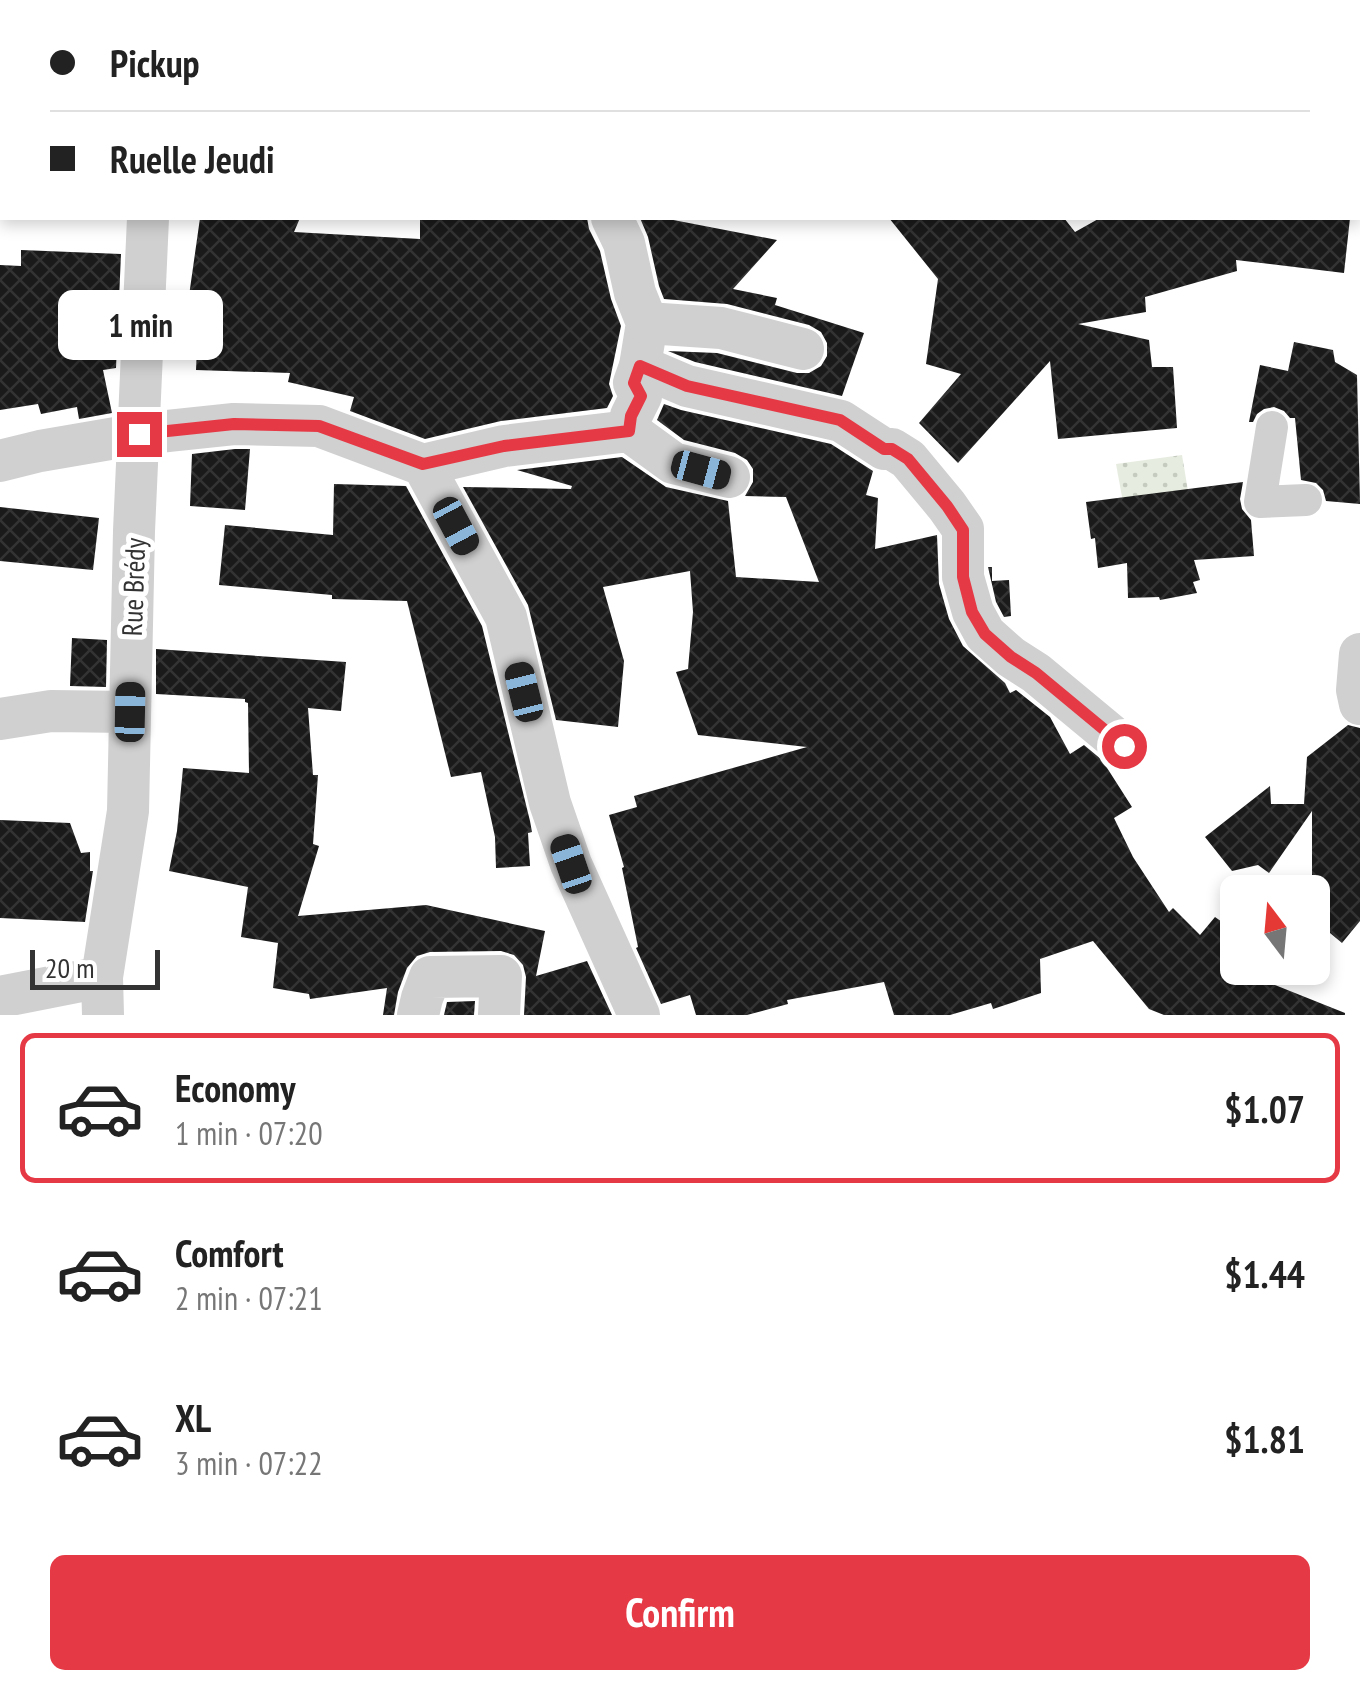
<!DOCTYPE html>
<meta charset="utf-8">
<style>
:root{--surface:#fff;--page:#f2f2f2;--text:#222;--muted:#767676;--line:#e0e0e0;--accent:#e63946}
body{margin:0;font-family:"PT Sans Narrow",sans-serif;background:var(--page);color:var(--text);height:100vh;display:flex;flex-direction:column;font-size:38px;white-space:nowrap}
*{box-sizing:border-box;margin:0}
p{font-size:32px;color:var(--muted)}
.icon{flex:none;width:55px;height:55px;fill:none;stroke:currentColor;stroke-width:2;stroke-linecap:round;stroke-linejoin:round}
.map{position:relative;height:1015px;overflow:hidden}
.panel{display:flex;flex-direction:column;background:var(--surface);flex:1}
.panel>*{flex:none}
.guide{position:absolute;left:0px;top:0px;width:1360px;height:220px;box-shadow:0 5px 15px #0003;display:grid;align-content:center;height:220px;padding:0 50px;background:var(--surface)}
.needle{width:65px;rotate:344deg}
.fabs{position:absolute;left:1220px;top:875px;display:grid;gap:20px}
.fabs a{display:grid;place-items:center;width:110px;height:110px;border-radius:15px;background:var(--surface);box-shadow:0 5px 15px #0003;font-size:50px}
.scale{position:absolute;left:30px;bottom:25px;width:130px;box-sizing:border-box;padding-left:10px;border:5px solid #333;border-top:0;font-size:28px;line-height:35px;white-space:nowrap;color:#333;-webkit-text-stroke:8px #fff;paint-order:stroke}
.end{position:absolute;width:45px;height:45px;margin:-22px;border:12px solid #e63946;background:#fff;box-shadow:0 0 0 5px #fff}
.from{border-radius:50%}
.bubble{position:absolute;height:70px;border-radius:15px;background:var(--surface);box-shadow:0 5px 15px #0003;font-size:32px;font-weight:700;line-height:70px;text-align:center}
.car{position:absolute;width:30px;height:60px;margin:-30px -15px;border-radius:12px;box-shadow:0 0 8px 2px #0007;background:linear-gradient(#222 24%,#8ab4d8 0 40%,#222 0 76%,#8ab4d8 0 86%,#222 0)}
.guide b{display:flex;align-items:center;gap:35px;height:95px;font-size:38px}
.guide b+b{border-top:2px solid var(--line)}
.guide i{width:25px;height:25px;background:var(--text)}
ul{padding:18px 0 0;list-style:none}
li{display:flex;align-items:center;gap:30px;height:150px;margin:0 20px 15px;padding:0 30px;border:5px solid transparent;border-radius:15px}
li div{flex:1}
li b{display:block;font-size:38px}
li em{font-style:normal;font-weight:700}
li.current{border-color:var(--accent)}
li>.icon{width:90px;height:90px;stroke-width:1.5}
.cta{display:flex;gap:20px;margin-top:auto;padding:20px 50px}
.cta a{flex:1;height:115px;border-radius:15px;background:var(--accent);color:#fff;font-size:40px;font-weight:700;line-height:115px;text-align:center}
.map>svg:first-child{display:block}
.green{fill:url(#green-dots)}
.building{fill:url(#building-cross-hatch)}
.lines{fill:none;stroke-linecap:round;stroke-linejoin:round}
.pedestrian{stroke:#d0d0d0;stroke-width:32}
.minor{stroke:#d0d0d0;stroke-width:42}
.route{stroke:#e63946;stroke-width:12}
.labels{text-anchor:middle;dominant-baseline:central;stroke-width:10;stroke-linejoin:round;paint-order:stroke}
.street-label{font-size:28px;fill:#333;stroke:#fff}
</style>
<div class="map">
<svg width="1360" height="1015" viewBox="0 0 1360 1015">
<defs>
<pattern id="green-dots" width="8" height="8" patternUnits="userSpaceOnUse" patternTransform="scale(2.5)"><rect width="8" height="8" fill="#e6ecdf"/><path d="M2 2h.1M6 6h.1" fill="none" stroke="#c6cbc0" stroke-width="1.8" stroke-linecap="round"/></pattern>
<pattern id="building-cross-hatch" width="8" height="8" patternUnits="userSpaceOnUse" patternTransform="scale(2.5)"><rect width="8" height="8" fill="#1a1a1a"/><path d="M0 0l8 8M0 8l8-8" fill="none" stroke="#333"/></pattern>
</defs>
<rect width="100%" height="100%" fill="#fff"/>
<polygon class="green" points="1182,455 1190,503 1125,513 1116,464"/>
<g class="building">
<polygon points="200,218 300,218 294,232 420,239 420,220 587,218 589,229 600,251 611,299 621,326 609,384 613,396 607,408 501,421 425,439 350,411 354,397 288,382 290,373 196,370 199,303 188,303"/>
<polygon points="640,218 663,218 777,240 733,289 777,298 775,305 864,333 842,396 695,362 668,351 717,353 797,373 809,373 821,366 827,356 827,343 821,332 809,325 727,304 664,299 659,286 648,237"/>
<polygon points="889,218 1064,218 1075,232 1100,218 1350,218 1344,273 1236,260 1237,271 1145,297 1146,312 1078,324 1149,340 1152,367 1173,367 1177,428 1058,439 1050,361 958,463 919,423 961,374 926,364 938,279"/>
<polygon points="21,250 121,254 116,368 103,370 112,413 79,419 77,407 41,414 38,404 0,410 0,265 21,266"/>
<polygon points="1294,342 1333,350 1335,362 1357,375 1360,504 1326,501 1323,490 1316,483 1301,480 1295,418 1290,418 1284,411 1274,407 1264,409 1257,414 1253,422 1249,422 1260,365 1288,371"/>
<polygon points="664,404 681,410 831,444 873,471 866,495 878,498 875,549 937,535 939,584 949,619 963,646 1005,683 1010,693 1016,690 1050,717 1070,754 1084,745 1102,760 1132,807 1114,818 1133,857 1169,912 1173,908 1200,935 1215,917 1238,933 1238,968 1266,975 1265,981 1345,1013 1345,1015 1164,1015 1149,1009 1093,941 1040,959 1041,993 993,1009 991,1003 950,1015 894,1015 884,982 787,1000 788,1004 747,1015 696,1015 690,995 661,1004 636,948 638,947 622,868 624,867 609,815 637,807 634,796 807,747 698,735 676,672 688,669 693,612 690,571 603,587 624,661 618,727 556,720 528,605 463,487 571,489 572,486 517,470 622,457 666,487 728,501 736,577 819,582 786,497 745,496 753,482 753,469 747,460 735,453 684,440 657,420"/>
<polygon points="235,449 250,449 245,510 190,506 192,454"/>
<polygon points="1243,482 1240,499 1242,509 1251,520 1254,556 1194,560 1200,580 1193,582 1197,593 1160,600 1159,597 1128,598 1127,563 1098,568 1095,538 1091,539 1086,502"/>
<polygon points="334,484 406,486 482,626 530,821 532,832 528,833 530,866 496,868 495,837 481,772 451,777 407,601 332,599 332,595 219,585 225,525 333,535"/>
<polygon points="0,507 99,518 93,570 0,561"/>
<polygon points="988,567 992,567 992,581 1009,580 1011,616 1004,617 996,602"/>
<polygon points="72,638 107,640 106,687 70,686"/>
<polygon points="156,649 346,662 341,711 308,708 313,775 318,775 313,844 319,846 298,916 426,905 545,931 536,976 587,961 612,1015 524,1015 526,977 523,965 514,955 501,951 430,952 417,956 407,968 398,992 394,1015 383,1015 387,988 310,999 309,994 273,988 278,943 241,937 248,887 169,871 177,831 183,768 249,773 248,703 245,702 245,699 156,694"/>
<polygon points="1348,725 1360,728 1360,921 1342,943 1312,918 1312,811 1269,873 1258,865 1232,871 1205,837 1270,786 1271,804 1304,804 1307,757"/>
<polygon points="0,820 70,823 81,853 90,852 90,871 93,871 92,877 85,922 0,918"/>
<polygon points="475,1001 474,1015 444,1015 447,1002"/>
</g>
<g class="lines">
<polyline class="pedestrian" points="1272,427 1260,502 1306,500"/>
<g class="minor">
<polyline points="155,2 155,0"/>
<polyline points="0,155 2,155"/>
<polyline points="612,218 624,243 635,293 647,323 640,366 634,383 641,396 631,416 629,431"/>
<polyline points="647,323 721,328 803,349"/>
<polyline points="640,366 687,386 841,421 884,449 892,449 908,459 947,506 963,529 963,577 973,612 985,634 1011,657 1036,673 1124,746"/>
<polyline points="0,461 40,451 139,434 234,424 319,426 423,465 506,617 550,803 571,864 639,1015"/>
<polyline points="423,465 504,446 629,431 673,463 729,477"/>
<polyline points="1360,654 1357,690 1360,704"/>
<polyline points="0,719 51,711 129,712"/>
<polyline points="0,997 102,977"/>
<polyline points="103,1015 102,977 128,811 134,531 148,218"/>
<polyline points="418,1015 422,998 430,977 501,976 499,1015"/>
</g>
</g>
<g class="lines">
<polyline class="route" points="139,434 234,424 319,426 423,464 504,446 629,431 631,416 641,396 634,383 640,366 687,386 840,420 884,449 892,449 908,459 947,506 963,530 963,577 972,612 985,634 1011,657 1036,673 1124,746"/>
</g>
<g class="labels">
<g class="street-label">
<text transform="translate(133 587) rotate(-88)">Rue Brédy</text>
</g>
</g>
</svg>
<div class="fabs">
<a><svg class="needle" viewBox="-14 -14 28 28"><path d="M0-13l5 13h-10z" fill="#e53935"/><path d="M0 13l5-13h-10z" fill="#767676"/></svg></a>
</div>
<div class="scale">20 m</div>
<i class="end from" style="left:1124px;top:746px"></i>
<i class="end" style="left:139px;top:434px"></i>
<div class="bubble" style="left:58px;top:290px;width:165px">1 min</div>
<i class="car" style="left:701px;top:470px;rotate:105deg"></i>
<i class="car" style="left:456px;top:526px;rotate:152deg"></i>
<i class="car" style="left:524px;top:692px;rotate:346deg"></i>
<i class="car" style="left:130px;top:712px;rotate:1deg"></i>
<i class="car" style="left:571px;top:864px;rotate:341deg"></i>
<div class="guide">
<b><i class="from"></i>Pickup</b>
<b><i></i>Ruelle Jeudi</b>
</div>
</div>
<section class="panel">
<ul>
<li class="current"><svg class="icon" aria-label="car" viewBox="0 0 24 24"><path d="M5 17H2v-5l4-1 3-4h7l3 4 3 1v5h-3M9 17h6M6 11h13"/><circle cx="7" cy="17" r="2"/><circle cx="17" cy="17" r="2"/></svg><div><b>Economy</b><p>1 min · 07:20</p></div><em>$1.07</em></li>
<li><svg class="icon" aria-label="car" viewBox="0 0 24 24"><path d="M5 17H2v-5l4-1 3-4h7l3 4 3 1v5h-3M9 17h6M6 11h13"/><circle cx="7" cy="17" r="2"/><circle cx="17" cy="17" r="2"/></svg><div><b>Comfort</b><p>2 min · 07:21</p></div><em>$1.44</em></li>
<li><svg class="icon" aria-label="car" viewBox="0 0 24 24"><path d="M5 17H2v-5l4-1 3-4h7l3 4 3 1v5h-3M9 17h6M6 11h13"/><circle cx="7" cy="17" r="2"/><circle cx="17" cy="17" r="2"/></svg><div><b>XL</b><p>3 min · 07:22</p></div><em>$1.81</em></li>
</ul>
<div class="cta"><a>Confirm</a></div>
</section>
